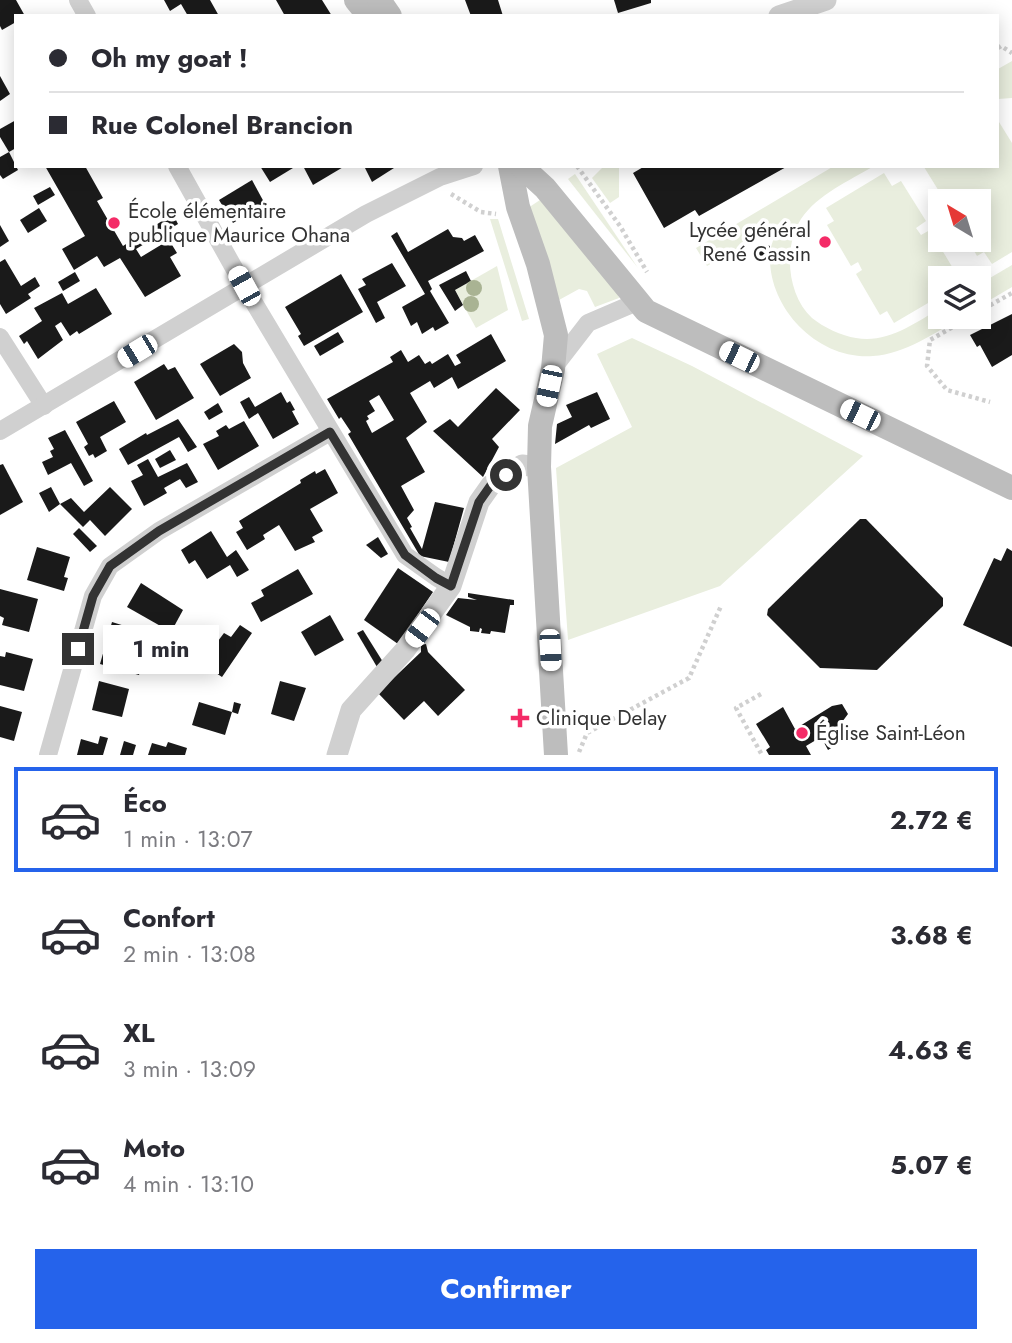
<!DOCTYPE html>
<html lang="fr">
<meta charset="utf-8">
<style>
:root{--surface:#fff;--page:#f7f7f7;--text:#2b2b33;--muted:#7c7c81;--line:#e1e1e2;--accent:#2563eb}
body{margin:0;font-family:Jost,sans-serif;background:var(--page);color:var(--text);height:100vh;display:flex;flex-direction:column;font-size:26px;white-space:nowrap}
*{box-sizing:border-box;margin:0}
p{font-size:23px;color:var(--muted)}
.icon{flex:none;width:38px;height:38px;fill:none;stroke:currentColor;stroke-width:2;stroke-linecap:round;stroke-linejoin:round}
.map{position:relative;height:755px;overflow:hidden}
.sheet{display:flex;flex-direction:column;background:var(--surface);flex:1}
.sheet>*{flex:none}
.guide{position:absolute;left:14px;top:14px;width:985px;height:154px;border-radius:0px;box-shadow:0 4px 18px #0003;display:grid;align-content:center;height:154px;padding:0 35px;background:var(--surface)}
.needle{width:46px;rotate:322deg}
.fabs{position:absolute;left:928px;top:189px;display:grid;gap:14px}
.fabs a{display:grid;place-items:center;width:63px;height:63px;border-radius:0px;background:var(--surface);box-shadow:0 4px 18px #0003;font-size:35px}
.end{position:absolute;width:32px;height:32px;margin:-16px;border:9px solid #333;background:#fff;box-shadow:0 0 0 4px #fff}
.from{border-radius:50%}
.bubble{position:absolute;height:49px;border-radius:0px;background:var(--surface);box-shadow:0 4px 18px #0003;font-size:23px;font-weight:700;line-height:49px;text-align:center}
.car{position:absolute;width:21px;height:42px;margin:-21px -10px;border-radius:9px;box-shadow:0 0 5px 2px #0007;background:linear-gradient(#fff 24%,#345 0 40%,#fff 0 76%,#345 0 86%,#fff 0)}
.guide b{display:flex;align-items:center;gap:24px;height:66px;font-size:26px}
.guide b+b{border-top:2px solid var(--line)}
.guide i{width:18px;height:18px;background:var(--text)}
ul{padding:12px 0 0;list-style:none}
li{display:flex;align-items:center;gap:21px;height:105px;margin:0 14px 10px;padding:0 21px;border:4px solid transparent;border-radius:0px}
li div{flex:1}
li b{display:block;font-size:26px}
li em{font-style:normal;font-weight:700}
li.on{border-color:var(--accent)}
li>.icon{width:63px;height:63px;stroke-width:1.5}
.button{display:flex;gap:14px;margin-top:auto;padding:14px 35px}
.button a{flex:1;height:80px;border-radius:0px;background:var(--accent);color:#fff;font-size:28px;font-weight:700;line-height:80px;text-align:center}
.map>svg:first-child{display:block}
.green{fill:#e9eede}
.building{fill:#1a1a1a;fill-rule:evenodd}
.lines{fill:none;stroke-linecap:round;stroke-linejoin:round}
.path{stroke:#d0d0d0;stroke-width:4.5;stroke-dasharray:3.5 3.5;stroke-linecap:butt}
.minor{stroke:#d0d0d0;stroke-width:18}
.tertiary{stroke:#d0d0d0;stroke-width:21}
.secondary{stroke:#bdbdbd;stroke-width:24}
.tree{fill:#a9b393}
.route{stroke:#333;stroke-width:9}
.poi-dot{fill:#f42b67;stroke:#fff;stroke-width:2.5}
.labels{text-anchor:middle;dominant-baseline:central;stroke-width:7;stroke-linejoin:round;paint-order:stroke}
.poi-label{font-size:21px;fill:#333;stroke:#fff;text-anchor:start}
</style>
<div class="map">
<svg width="1012" height="755" viewBox="0 0 1012 755">
<rect width="100%" height="100%" fill="#fff"/>
<g class="green">
<polygon points="1012,61 1012,98 998,99 998,69"/>
<polygon points="999,122 1012,143 1012,252 992,264 984,252 977,256 968,240 978,240 978,201 945,201 924,167 998,166"/>
<polygon points="604,166 619,166 619,197 610,203 592,178"/>
<path d="M834,166H874C849,181 818,194 801,219C783,247 787,295 812,318C823,327 842,336 856,338C886,344 916,323 940,308V317H962C935,333 905,354 873,356C818,360 767,308 770,253C771,242 777,233 780,223L707,266L696,248Z"/>
<polygon points="884,173 892,186 901,181 926,221 916,228 921,235 930,230 954,270 945,275 947,278 940,278 940,296 894,323 887,311 880,315 856,274 862,270 858,262 851,266 827,225 834,221 826,208"/>
<polygon points="575,174 638,268 568,179"/>
<polygon points="540,200 618,294 619,298 595,307 587,291 579,289 559,300 528,208"/>
<polygon points="490,219 498,219 529,319 522,321"/>
<polygon points="1012,265 1012,287 978,307 978,285"/>
<polygon points="497,266 508,310 476,328 455,290"/>
<polygon points="632,338 692,366 863,456 720,586 568,640 556,468 632,427 597,354"/>
</g>
<g class="building">
<polygon points="0,0 16,0 25,16 16,16 16,22 2,30 0,26"/>
<polygon points="164,0 210,0 219,16 188,16 181,4 170,11"/>
<polygon points="276,0 322,0 332,16 285,16"/>
<polygon points="465,0 498,0 503,16 471,16"/>
<polygon points="614,0 651,0 651,3 618,13"/>
<polygon points="0,76 10,94 0,101"/>
<polygon points="16,120 16,148 9,152 0,137 0,129"/>
<polygon points="9,152 18,170 3,179 0,175 0,157"/>
<polygon points="45,166 85,166 103,198 97,201 123,246 173,214 178,224 136,249 141,257 169,240 177,253 170,257 181,276 145,297 120,258 104,267 97,256 74,270 62,249 85,236"/>
<polygon points="260,166 292,166 293,168 270,182"/>
<polygon points="303,166 345,166 313,185"/>
<polygon points="364,166 393,166 394,168 372,182"/>
<polygon points="645,166 788,166 699,216 695,210 664,228 633,173"/>
<polygon points="252,180 265,204 233,223 219,200"/>
<polygon points="50,187 55,195 38,205 33,196"/>
<polygon points="39,208 47,221 28,233 20,220"/>
<polygon points="0,225 9,241 0,247"/>
<polygon points="448,229 453,237 462,238 464,241 475,235 484,251 428,281 432,289 430,291 449,323 435,331 433,327 422,334 417,322 411,326 402,307 425,294 391,236 397,232 408,252"/>
<polygon points="759,243 770,246 766,262 754,258"/>
<polygon points="5,259 21,286 35,277 40,286 28,294 31,298 6,314 0,304 0,262"/>
<polygon points="392,263 406,286 377,302 385,318 376,323 358,289 366,285 362,279"/>
<polygon points="466,271 471,281 455,290 463,305 455,311 439,285"/>
<polygon points="75,272 80,281 63,291 58,282"/>
<polygon points="341,274 363,312 304,346 298,336 301,334 285,307"/>
<polygon points="96,288 112,314 79,334 77,331 70,336 61,322 55,326 63,340 38,359 27,341 24,344 19,336 42,321 34,308 62,293 68,304"/>
<polygon points="1012,314 1012,355 992,367 980,345 977,347 970,335"/>
<polygon points="338,332 344,342 320,356 314,346"/>
<path d="M491,334L506,361L458,389L452,377L434,388L430,381L410,393L427,422L406,438L425,472L401,486L414,510L407,518L412,527L410,528L422,549L435,502L464,508L449,562L420,556L348,434L351,432L341,417L339,419L327,399L393,362L390,357L401,350L408,362L419,355L425,364L430,361L432,364L448,354L455,366L461,363L456,355ZM379,395L394,420L372,433L366,421L369,419L367,416L375,411L369,401Z"/>
<polygon points="234,344 242,352 243,363 251,378 220,396 200,364"/>
<polygon points="164,364 168,370 175,367 194,398 156,420 134,382"/>
<polygon points="496,388 520,410 492,439 499,447 483,477 433,431 450,419 458,427"/>
<polygon points="281,392 287,403 290,401 295,410 292,411 299,424 273,439 258,413 249,419 240,402 249,397 255,407"/>
<polygon points="597,392 610,419 591,428 589,425 555,444 557,424 572,417 566,405"/>
<polygon points="114,401 126,422 100,437 107,451 95,458 93,454 89,456 84,447 88,444 76,422"/>
<polygon points="218,403 223,412 209,420 204,412"/>
<polygon points="178,419 197,447 188,452 179,437 128,465 119,449 146,433 147,435"/>
<polygon points="244,421 259,446 218,470 203,444 219,436 216,431 226,425 229,429"/>
<polygon points="65,430 93,481 84,486 71,463 48,475 42,462 53,457 50,451 54,449 48,438"/>
<polygon points="170,450 176,460 160,468 155,459"/>
<polygon points="148,459 158,477 187,463 198,482 186,488 180,479 164,488 167,493 144,506 131,481 143,475 137,465"/>
<polygon points="3,464 23,502 0,515 0,465"/>
<polygon points="325,469 338,493 310,509 323,531 312,537 315,542 295,551 279,525 263,535 265,539 247,550 236,532 243,528 239,521 301,483 300,480 315,471 316,474"/>
<polygon points="51,487 60,504 71,498 84,512 110,487 132,509 105,536 90,520 83,527 60,504 49,512 39,493"/>
<polygon points="860,519 866,519 943,598 943,606 877,670 820,668 767,615 768,609"/>
<polygon points="79,528 97,546 90,552 73,534"/>
<polygon points="211,531 227,557 236,550 249,570 237,577 230,565 207,579 195,560 189,564 181,550"/>
<polygon points="378,537 388,554 381,558 366,545"/>
<polygon points="37,547 70,557 64,577 68,578 64,591 27,580"/>
<polygon points="1007,548 1012,551 1012,647 963,625 994,558 1001,561"/>
<polygon points="398,568 433,592 398,644 364,620"/>
<polygon points="298,569 313,594 261,622 251,603 264,596 261,590"/>
<polygon points="141,583 183,610 171,632 127,607"/>
<polygon points="0,589 38,599 29,632 2,625 4,618 0,616"/>
<polygon points="468,593 514,600 514,605 510,605 505,633 491,631 490,634 481,633 482,629 480,628 479,632 470,631 470,627 446,615 458,598 477,600 468,597"/>
<polygon points="330,615 344,640 315,656 301,632"/>
<polygon points="112,622 128,627 126,637 169,649 166,659 145,653 139,675 100,664"/>
<polygon points="240,625 252,633 222,677 204,665 211,655 209,653 224,633 231,637"/>
<polygon points="363,630 383,662 377,667 357,633"/>
<polygon points="426,644 428,652 465,690 438,716 424,701 404,720 378,693 421,652 421,645"/>
<polygon points="6,652 33,659 24,691 0,685 0,656 5,657"/>
<polygon points="99,681 129,689 122,717 92,710"/>
<polygon points="280,681 306,688 294,721 271,714"/>
<polygon points="199,702 232,712 225,735 192,725"/>
<polygon points="234,702 241,704 238,714 232,712"/>
<polygon points="842,704 848,714 839,726 846,739 828,750 821,737 806,746 811,755 769,755 766,750 770,747 756,724 783,707 795,729 832,706"/>
<polygon points="0,706 22,712 14,741 0,737"/>
<polygon points="100,736 108,738 103,755 77,755 81,739 98,744"/>
<polygon points="124,741 136,745 133,755 120,755"/>
<polygon points="168,742 187,748 185,755 148,755 152,743 166,747"/>
</g>
<g class="lines">
<g class="path">
<polyline points="998,48 1001,46 1012,53"/>
<polyline points="577,166 620,226 647,272"/>
<polyline points="451,194 481,212 496,214"/>
<polyline points="978,312 1012,293"/>
<polyline points="970,317 930,340 927,366 947,390 990,402"/>
<polyline points="761,694 736,708 762,755"/>
<polyline points="579,752 587,733 689,678 721,606"/>
</g>
<g class="minor">
<polyline points="78,0 87,16"/>
<polyline points="177,166 244,286 405,555 436,577 451,586"/>
<polyline points="0,337 44,406"/>
<polyline points="554,367 588,323 637,302"/>
<polyline points="0,431 366,214 440,177 474,166"/>
<polyline points="48,755 93,596 110,566 159,531 330,432"/>
</g>
<g class="tertiary">
<polyline points="779,16 826,0"/>
<polyline points="337,755 351,710 405,650 451,586 479,502 491,485 522,465 539,467"/>
</g>
<g class="secondary">
<polyline points="356,0 369,16"/>
<polyline points="379,0 390,16"/>
<polyline points="510,166 518,207 538,264 556,335 553,369 540,426 539,467 556,755"/>
<polyline points="521,166 545,188 646,311 1012,488"/>
</g>
</g>
<g class="tree">
<circle cx="474" cy="288" r="8"/>
<circle cx="471" cy="304" r="8"/>
</g>
<g class="lines">
<polyline class="route" points="78,649 93,596 110,566 159,531 330,432 405,555 436,578 451,586 479,502 491,485 506,475"/>
</g>
<g class="poi-dot">
<circle cx="114" cy="223" r="7"/>
<circle cx="825" cy="242" r="7"/>
<path d="M516.5 707.5h7v7h7v7h-7v7h-7v-7h-7v-7h7z"/>
<circle cx="802" cy="733" r="7"/>
</g>
<g class="labels">
<g class="poi-label">
<text x="128" y="211">École élémentaire<tspan x="128" dy="24">publique Maurice Ohana</tspan></text>
<text x="811" y="230" text-anchor="end">Lycée général<tspan x="811" dy="24">René Cassin</tspan></text>
<text x="536" y="718">Clinique Delay</text>
<text x="816" y="733">Église Saint-Léon</text>
</g>
</g>
</svg>
<div class="fabs">
<a><svg class="needle" viewBox="-14 -14 28 28"><path d="M0-13l5 13h-10z" fill="#e53935"/><path d="M0 13l5-13h-10z" fill="#7c7c81"/></svg></a>
<a><svg class="icon" aria-label="layers" viewBox="0 0 24 24"><path d="M12 4l9 5-9 5-9-5zM3 14l9 5 9-5"/></svg></a>
</div>
<i class="end from" style="left:506px;top:475px"></i>
<i class="end" style="left:78px;top:649px"></i>
<div class="bubble" style="left:103px;top:625px;width:116px">1 min</div>
<i class="car" style="left:244px;top:286px;rotate:331deg"></i>
<i class="car" style="left:137px;top:351px;rotate:239deg"></i>
<i class="car" style="left:739px;top:357px;rotate:296deg"></i>
<i class="car" style="left:549px;top:386px;rotate:192deg"></i>
<i class="car" style="left:860px;top:415px;rotate:296deg"></i>
<i class="car" style="left:422px;top:628px;rotate:217deg"></i>
<i class="car" style="left:550px;top:650px;rotate:177deg"></i>
<div class="guide">
<b><i class="from"></i>Oh my goat !</b>
<b><i></i>Rue Colonel Brancion</b>
</div>
</div>
<section class="sheet">
<ul>
<li class="on"><svg class="icon" aria-label="car" viewBox="0 0 24 24"><path d="M5 17H2v-5l4-1 3-4h7l3 4 3 1v5h-3M9 17h6M6 11h13"/><circle cx="7" cy="17" r="2"/><circle cx="17" cy="17" r="2"/></svg><div><b>Éco</b><p>1 min · 13:07</p></div><em>2.72 €</em></li>
<li><svg class="icon" aria-label="car" viewBox="0 0 24 24"><path d="M5 17H2v-5l4-1 3-4h7l3 4 3 1v5h-3M9 17h6M6 11h13"/><circle cx="7" cy="17" r="2"/><circle cx="17" cy="17" r="2"/></svg><div><b>Confort</b><p>2 min · 13:08</p></div><em>3.68 €</em></li>
<li><svg class="icon" aria-label="car" viewBox="0 0 24 24"><path d="M5 17H2v-5l4-1 3-4h7l3 4 3 1v5h-3M9 17h6M6 11h13"/><circle cx="7" cy="17" r="2"/><circle cx="17" cy="17" r="2"/></svg><div><b>XL</b><p>3 min · 13:09</p></div><em>4.63 €</em></li>
<li><svg class="icon" aria-label="car" viewBox="0 0 24 24"><path d="M5 17H2v-5l4-1 3-4h7l3 4 3 1v5h-3M9 17h6M6 11h13"/><circle cx="7" cy="17" r="2"/><circle cx="17" cy="17" r="2"/></svg><div><b>Moto</b><p>4 min · 13:10</p></div><em>5.07 €</em></li>
</ul>
<div class="button"><a>Confirmer</a></div>
</section>
